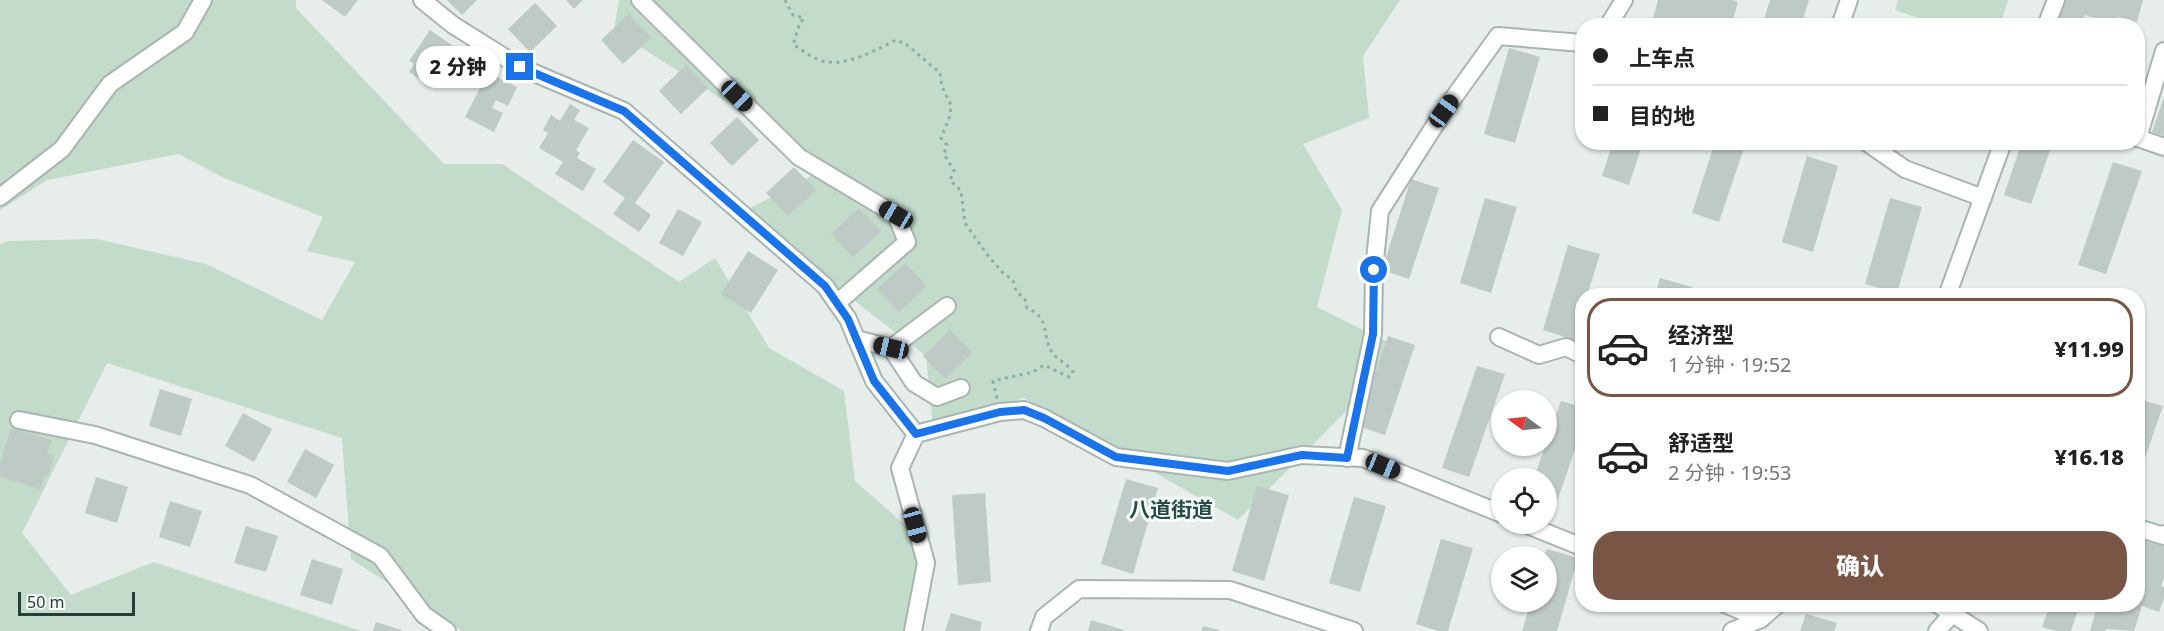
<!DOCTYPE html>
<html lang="zh">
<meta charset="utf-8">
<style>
:root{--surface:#fff;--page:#f2f2f2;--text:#222;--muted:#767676;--line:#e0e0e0;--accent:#785545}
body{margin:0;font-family:"Noto Sans","Noto Sans SC",sans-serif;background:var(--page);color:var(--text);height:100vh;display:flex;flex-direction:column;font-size:22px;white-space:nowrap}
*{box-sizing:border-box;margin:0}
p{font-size:20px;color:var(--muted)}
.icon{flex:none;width:33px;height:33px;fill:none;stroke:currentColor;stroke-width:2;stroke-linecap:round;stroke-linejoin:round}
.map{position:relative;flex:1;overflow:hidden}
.drawer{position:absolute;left:1575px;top:288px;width:570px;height:324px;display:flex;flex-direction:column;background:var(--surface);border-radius:24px;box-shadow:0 2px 4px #0004}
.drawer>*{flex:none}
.hud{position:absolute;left:1575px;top:18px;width:570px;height:132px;border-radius:24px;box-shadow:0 2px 4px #0004;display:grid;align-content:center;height:132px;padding:0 18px;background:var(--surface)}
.needle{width:39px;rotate:285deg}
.fabs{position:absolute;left:1491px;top:390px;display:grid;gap:12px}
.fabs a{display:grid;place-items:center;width:66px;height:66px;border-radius:50%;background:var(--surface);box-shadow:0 2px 4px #0004;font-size:30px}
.scale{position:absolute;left:18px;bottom:15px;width:117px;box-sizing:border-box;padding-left:6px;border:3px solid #273d38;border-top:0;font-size:16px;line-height:21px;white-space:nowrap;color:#273d38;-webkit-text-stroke:4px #f6faf8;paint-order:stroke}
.end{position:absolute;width:27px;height:27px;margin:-14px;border:8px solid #1a73e8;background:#fff;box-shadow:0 0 0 3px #fff}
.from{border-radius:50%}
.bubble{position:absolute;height:42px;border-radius:21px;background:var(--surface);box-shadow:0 2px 4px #0004;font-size:20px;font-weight:800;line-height:42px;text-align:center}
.car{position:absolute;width:18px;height:36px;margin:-18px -9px;border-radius:8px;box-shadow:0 0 4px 2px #0007;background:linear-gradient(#222 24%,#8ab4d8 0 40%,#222 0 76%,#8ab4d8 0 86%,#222 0)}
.hud b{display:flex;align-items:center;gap:21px;height:57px;font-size:22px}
.hud b+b{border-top:2px solid var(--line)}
.hud i{width:15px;height:15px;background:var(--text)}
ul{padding:10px 0 0;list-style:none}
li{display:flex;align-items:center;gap:18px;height:99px;margin:0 12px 9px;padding:0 6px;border:3px solid transparent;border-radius:24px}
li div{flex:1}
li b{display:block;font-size:22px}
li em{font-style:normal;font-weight:800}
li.active{border-color:var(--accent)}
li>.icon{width:54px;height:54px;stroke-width:1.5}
.primary-button{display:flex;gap:12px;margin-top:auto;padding:12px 18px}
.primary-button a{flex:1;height:69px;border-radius:24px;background:var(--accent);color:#fff;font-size:24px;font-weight:800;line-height:69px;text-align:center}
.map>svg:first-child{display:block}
.green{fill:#c2dbca}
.building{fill:#becac6}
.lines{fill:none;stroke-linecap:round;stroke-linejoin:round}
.minor-casing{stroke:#a9b5b1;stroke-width:20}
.path{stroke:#8aada4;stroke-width:3;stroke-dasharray:3 4.5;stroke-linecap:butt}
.minor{stroke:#fff;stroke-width:16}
.route{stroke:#1a73e8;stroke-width:8}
.labels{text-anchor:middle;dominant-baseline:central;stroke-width:6;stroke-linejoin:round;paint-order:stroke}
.district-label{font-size:21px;font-weight:bold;fill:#254d46;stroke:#f6faf8}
</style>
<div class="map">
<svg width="2164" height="631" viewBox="0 0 2164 631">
<rect width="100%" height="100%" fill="#e6edea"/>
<g class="green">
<polygon points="0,0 296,0 296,8 444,164 502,164 679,282 715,258 769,348 844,391 855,481 921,539 912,631 462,631 351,559 342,438 107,363 22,533 71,595 154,562 361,631 0,631 0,244 8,241 97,239 206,264 322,320 355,262 307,251 323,217 224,178 179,154 47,180 0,210"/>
<polygon points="619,0 1400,0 1363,56 1369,118 1303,144 1342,210 1317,307 1406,351 1238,520 1024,398 933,427 926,356 741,213 828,167 614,30"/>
<polygon points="1898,0 2008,0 2000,26 1939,25 1895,10"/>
</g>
<g class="building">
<polygon points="322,0 358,0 345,17"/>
<polygon points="447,0 477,0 462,15"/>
<polygon points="566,0 583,0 574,9"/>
<polygon points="1658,0 1732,0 1738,2 1731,26 1651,26"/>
<polygon points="1770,0 1809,0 1801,26 1762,26"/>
<polygon points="2063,0 2143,0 2137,22 2118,17 2117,24 2084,15 2082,25 2058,18"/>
<polygon points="535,3 557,26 530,52 508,29"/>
<polygon points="629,14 651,38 623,64 601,40"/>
<polygon points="430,30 456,48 430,86 409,72 414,64 409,61"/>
<polygon points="1509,48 1540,57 1515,143 1484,134"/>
<polygon points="686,65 708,88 681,114 659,91"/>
<polygon points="488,72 517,87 508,106 496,100 492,108 503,113 494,132 465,117"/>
<polygon points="2164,97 2164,136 2152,132"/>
<polygon points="570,104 580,110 574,120 589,128 576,150 580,153 577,158 596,169 583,191 555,174 563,162 539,148 548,133 543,130 551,115 560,121"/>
<polygon points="737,117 759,140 732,166 710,143"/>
<polygon points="633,140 664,162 635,203 651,215 639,232 613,214 625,198 603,182"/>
<polygon points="1613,142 1643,142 1629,185 1602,176"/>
<polygon points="1715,142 1746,142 1719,222 1692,213"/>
<polygon points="2022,142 2053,142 2031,204 2004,195"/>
<polygon points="1807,156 1838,166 1813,252 1782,242"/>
<polygon points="2113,162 2142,171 2106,274 2078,265"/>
<polygon points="794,167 816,190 788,216 766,193"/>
<polygon points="1411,179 1439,188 1409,279 1382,270"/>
<polygon points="1485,198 1517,207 1491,293 1460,283"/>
<polygon points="1890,198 1922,207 1897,293 1865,284"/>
<polygon points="859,208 881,231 853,257 831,234"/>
<polygon points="678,209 702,222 683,256 659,243"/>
<polygon points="1568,245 1600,254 1587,296 1582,296 1582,312 1574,340 1543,330"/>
<polygon points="748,251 778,270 751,313 721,294"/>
<polygon points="905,263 927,286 899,312 877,289"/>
<polygon points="1660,278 1692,287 1689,296 1655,296"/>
<polygon points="950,330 972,353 945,379 923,356"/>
<polygon points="1388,336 1415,345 1385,435 1358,426"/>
<polygon points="1477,366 1505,374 1469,477 1442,468"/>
<polygon points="160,389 192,399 181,436 149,426"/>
<polygon points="2138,399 2163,406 2138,478"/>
<polygon points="1561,401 1582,407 1582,429 1553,513 1546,511 1546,478 1534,478"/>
<polygon points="243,413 272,429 254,462 225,446"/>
<polygon points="11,428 52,440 47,454 54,456 48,475 45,474 40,489 0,477 0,464"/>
<polygon points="305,449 334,465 316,498 287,482"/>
<polygon points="96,477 128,487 117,523 85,513"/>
<polygon points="1126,479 1158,488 1133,574 1101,564"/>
<polygon points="1257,486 1289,495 1264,581 1232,571"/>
<polygon points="985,493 991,582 958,585 952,495"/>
<polygon points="1354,497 1386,506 1360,592 1329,583"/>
<polygon points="170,501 202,511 190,547 159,537"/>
<polygon points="246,526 278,536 266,572 234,563"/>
<polygon points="2143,538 2164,545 2164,578 2161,586 2164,587 2164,598 2159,612 2142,606 2134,631 2106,629 2105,631 2090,631 2098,604 2138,604 2138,552"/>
<polygon points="1441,539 1473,548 1448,631 1438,631 1416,624"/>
<polygon points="1547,549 1578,558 1557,631 1522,631 1531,602 1546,602 1546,556 1544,556"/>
<polygon points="312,559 343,569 332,605 300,595"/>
<polygon points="2050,604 2080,604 2071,631 2056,631 2042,627"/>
<polygon points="951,613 982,622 980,631 945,631"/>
<polygon points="1806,614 1837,623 1834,631 1800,631"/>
<polygon points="1091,620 1124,630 1124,631 1088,631"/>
<polygon points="376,622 402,630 402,631 373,631"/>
<polygon points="1203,626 1219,630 1219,631 1201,631"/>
</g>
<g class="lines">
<g class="minor-casing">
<g id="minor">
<polyline points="422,0 453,25 520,67 624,111 825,286 848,319 874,381 916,434"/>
<polyline points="640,0 799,157 896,215 907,242 837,303"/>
<polyline points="1608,26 1624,0"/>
<polyline points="1840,26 1849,0"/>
<polyline points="2046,26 2056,0"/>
<polyline points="2138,138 2164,51"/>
<polyline points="2138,138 2164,147"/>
<polyline points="1866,142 1905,169 1983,198"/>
<polyline points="0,197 62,149 110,84 185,32 203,0"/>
<polyline points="1947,296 2003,142"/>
<polyline points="1499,337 1539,355 1566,347 1582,355"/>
<polyline points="856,339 891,348 947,306"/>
<polyline points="891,348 914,383 937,397 961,388"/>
<polyline points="19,420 95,435 250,485 380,556 424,615 447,631"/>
<polyline points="1347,458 1373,334 1374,270 1380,211 1444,111 1498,36 1582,43"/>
<polyline points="1525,524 1582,547"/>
<polyline points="2138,528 2164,536 2164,534"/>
<polyline points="1725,604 1761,619"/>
<polyline points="1937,604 1979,631"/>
<polyline points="913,631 926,563 900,468 916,434 1000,412 1024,410 1044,418 1116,457 1228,471 1302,455 1363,458 1502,514"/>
<polyline points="1039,631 1044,617 1079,589 1230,590 1354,631"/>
<polyline points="1732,631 1761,619 1778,604"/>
<polyline points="1937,631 1952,614"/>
</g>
</g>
<path class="path" d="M785,0L793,15L804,18C797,26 797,35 793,44C800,49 808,55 817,59C841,70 874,51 896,40L906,44L940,73L942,87L951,105L950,116L941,138L947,145L944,154L954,171L950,180L961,191L965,223L986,253L1003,273L1013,280L1016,291L1025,299L1027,308C1051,318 1041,335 1052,352C1057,360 1068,364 1073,372L1069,377L1044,365L1033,372L993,381L997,399"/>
<use href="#minor" class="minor"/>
</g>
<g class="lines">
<polyline class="route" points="520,67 624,111 825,286 848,319 874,381 916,434 1000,412 1024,410 1044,418 1116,457 1228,471 1302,455 1347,458 1373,334 1374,270"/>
</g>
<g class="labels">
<g class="district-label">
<text x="1171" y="509">八道街道</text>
</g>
</g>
</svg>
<div class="fabs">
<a><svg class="needle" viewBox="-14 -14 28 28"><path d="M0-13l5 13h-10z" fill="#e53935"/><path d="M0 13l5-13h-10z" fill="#767676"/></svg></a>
<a><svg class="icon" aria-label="locate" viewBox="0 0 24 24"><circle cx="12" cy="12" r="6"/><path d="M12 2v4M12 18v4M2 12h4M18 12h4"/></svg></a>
<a><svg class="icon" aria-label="layers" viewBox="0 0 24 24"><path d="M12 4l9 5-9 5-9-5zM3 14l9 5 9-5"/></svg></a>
</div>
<div class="scale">50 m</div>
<i class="end from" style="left:1374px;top:270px"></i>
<i class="end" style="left:520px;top:67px"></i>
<div class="bubble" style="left:416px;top:46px;width:84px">2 分钟</div>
<i class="car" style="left:737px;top:96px;rotate:134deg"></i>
<i class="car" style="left:1444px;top:111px;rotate:36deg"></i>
<i class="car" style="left:896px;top:215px;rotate:300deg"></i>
<i class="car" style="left:891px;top:348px;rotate:283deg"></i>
<i class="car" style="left:1383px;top:466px;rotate:112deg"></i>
<i class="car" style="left:915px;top:525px;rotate:165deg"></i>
<div class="hud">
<b><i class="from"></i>上车点</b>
<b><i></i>目的地</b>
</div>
<section class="drawer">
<ul>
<li class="active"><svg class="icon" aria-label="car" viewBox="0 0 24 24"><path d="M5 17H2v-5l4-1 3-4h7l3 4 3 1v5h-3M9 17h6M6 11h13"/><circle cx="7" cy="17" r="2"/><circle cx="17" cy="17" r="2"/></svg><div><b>经济型</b><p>1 分钟 · 19:52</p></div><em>¥11.99</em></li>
<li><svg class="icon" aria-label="car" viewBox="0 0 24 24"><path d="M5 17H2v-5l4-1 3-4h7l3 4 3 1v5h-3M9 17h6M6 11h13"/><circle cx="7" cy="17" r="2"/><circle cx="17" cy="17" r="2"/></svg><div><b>舒适型</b><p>2 分钟 · 19:53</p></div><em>¥16.18</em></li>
</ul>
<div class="primary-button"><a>确认</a></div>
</section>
</div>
